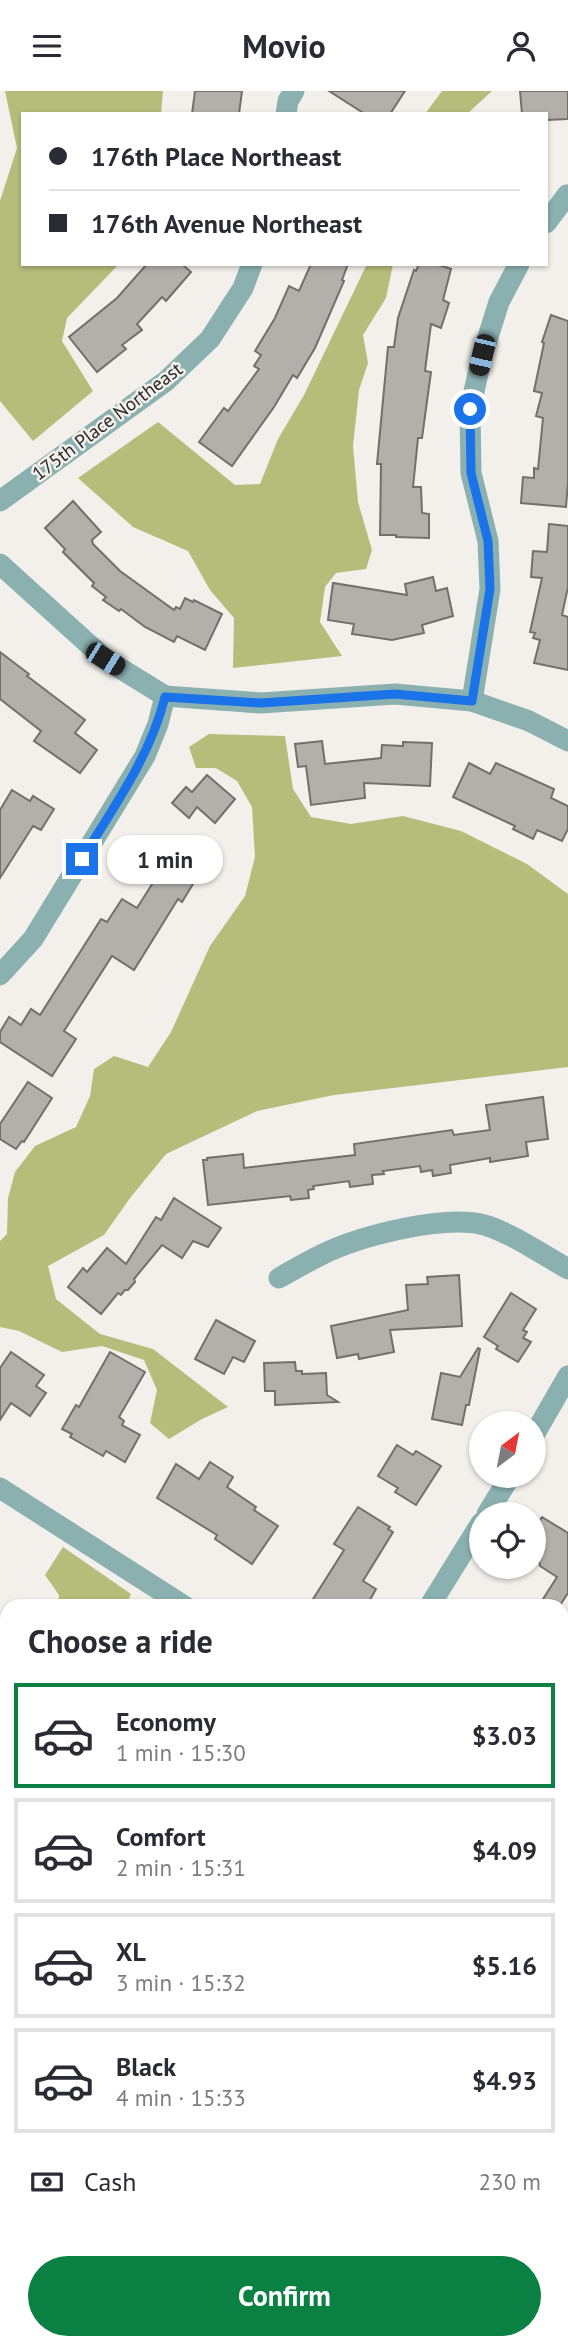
<!DOCTYPE html>
<meta charset="utf-8">
<style>
:root{--surface:#fff;--page:#f7f7f7;--text:#2b2b33;--muted:#7c7c81;--line:#e1e1e2;--accent:#0b8043}
body{margin:0;font-family:"PT Sans",sans-serif;background:var(--page);color:var(--text);height:100vh;display:flex;flex-direction:column;font-size:26px;white-space:nowrap}
*{box-sizing:border-box;margin:0}
p{font-size:23px;color:var(--muted)}
.icon{flex:none;width:38px;height:38px;fill:none;stroke:currentColor;stroke-width:2;stroke-linecap:round;stroke-linejoin:round}
.map{position:relative;flex:1;overflow:hidden}
.details{position:absolute;left:0px;top:1508px;width:569px;height:751px;display:flex;flex-direction:column;background:var(--surface);border-radius:21px 21px 0 0;box-shadow:0 2px 5px #0004}
.details>*{flex:none}
.hud{position:absolute;left:21px;top:21px;width:527px;height:154px;border-radius:0px;box-shadow:0 2px 5px #0004;display:grid;align-content:center;height:154px;padding:0 28px;background:var(--surface)}
.needle{width:46px;rotate:32deg}
.controls{position:absolute;left:469px;top:1320px;display:grid;gap:14px}
.controls a{display:grid;place-items:center;width:77px;height:77px;border-radius:50%;background:var(--surface);box-shadow:0 2px 5px #0004;font-size:35px}
.end{position:absolute;width:32px;height:32px;margin:-16px;border:9px solid #1a73e8;background:#fff;box-shadow:0 0 0 4px #fff}
.from{border-radius:50%}
.bubble{position:absolute;height:49px;border-radius:24px;background:var(--surface);box-shadow:0 2px 5px #0004;font-size:23px;font-weight:700;line-height:49px;text-align:center}
.car{position:absolute;width:21px;height:42px;margin:-21px -10px;border-radius:9px;box-shadow:0 0 5px 2px #0007;background:linear-gradient(#222 24%,#8ab4d8 0 40%,#222 0 76%,#8ab4d8 0 86%,#222 0)}
.hud b{display:flex;align-items:center;gap:24px;height:66px;font-size:26px}
.hud b+b{border-top:2px solid var(--line)}
.hud i{width:18px;height:18px;background:var(--text)}
ul{padding:0;list-style:none}
li{display:flex;align-items:center;gap:21px;height:105px;margin:0 14px 10px;padding:0 14px;border:4px solid var(--line);border-radius:0px}
li div{flex:1}
li b{display:block;font-size:26px}
li em{font-style:normal;font-weight:700}
li.current{border-color:var(--accent)}
li>.icon{width:63px;height:63px;stroke-width:1.5}
h2{padding:0 28px;font-size:32px;line-height:84px}
.pay{display:flex;align-items:center;gap:18px;height:77px;padding:0 28px;font-size:26px}
.pay p{margin-inline-start:auto}
.cta{display:flex;gap:14px;margin-top:auto;padding:14px 28px}
.cta a{flex:1;height:80px;border-radius:42px;background:var(--accent);color:#fff;font-size:28px;font-weight:700;line-height:80px;text-align:center}
header{display:flex;justify-content:space-between;align-items:center;height:91px;padding:0 28px;background:var(--surface);font-size:32px;font-weight:700}
.map>svg:first-child{display:block}
.forest{fill:#b6bc7a}
.building{fill:#b3b0ac;stroke:#736f6c;stroke-width:2}
.lines{fill:none;stroke-linecap:round;stroke-linejoin:round}
.street{stroke:#8bb0b0;stroke-width:21}
.route{stroke:#1a73e8;stroke-width:9}
.labels{text-anchor:middle;dominant-baseline:central;stroke-width:5;stroke-linejoin:round;paint-order:stroke}
.street-label{font-size:19px;fill:#292827;stroke:#f3f0eb}
</style>
<header><svg class="icon" aria-label="menu" viewBox="0 0 24 24"><path d="M4 6h16M4 12h16M4 18h16"/></svg>Movio<svg class="icon" aria-label="person" viewBox="0 0 24 24"><circle cx="12" cy="8" r="4"/><path d="M4 21q1-7 8-7t8 7"/></svg></header>
<div class="map">
<svg width="568" height="2259" viewBox="0 0 568 2259">
<rect width="100%" height="100%" fill="#f3f0eb"/>
<g class="forest">
<polygon points="5,0 163,0 161,23 23,23 23,173 119,173 67,227 62,250 93,300 33,350 0,310 0,110 17,57"/>
<polygon points="442,0 492,0 467,23 425,23"/>
<polygon points="367,173 393,173 386,207 363,244 368,272 359,299 353,355 358,411 372,459 366,478 336,482 325,496 320,531 342,565 233,577 234,527 210,499 188,460 133,436 78,387 158,331 235,394 260,393 278,348 304,304"/>
<polygon points="209,643 285,645 293,698 311,726 351,733 403,725 461,740 527,773 568,803 568,976 334,1004 257,1020 166,1063 130,1107 104,1144 48,1175 56,1208 100,1243 153,1258 228,1316 202,1328 169,1348 150,1332 157,1299 144,1269 102,1255 62,1261 19,1240 0,1236 0,1150 7,1143 8,1107 15,1081 35,1055 76,1036 90,1005 94,978 114,965 148,976 171,941 210,855 245,805 255,766 252,716 237,690 216,677 196,677 189,656"/>
<polygon points="63,1456 131,1503 126,1515 58,1515 59,1504 45,1484"/>
<polygon points="0,1571 7,1572 7,1650 0,1658"/>
<polygon points="562,1905 568,1907 568,2030 562,2026"/>
<polygon points="75,2252 167,2252 163,2259 81,2259"/>
</g>
<g class="building">
<polygon points="195,0 242,0 239,23 192,23"/>
<polygon points="329,0 405,0 390,23 365,23"/>
<polygon points="520,0 568,0 568,28 547,29 546,23 522,23"/>
<polygon points="147,173 182,173 191,181 166,210 162,206 137,233 142,239 122,254 126,258 97,281 69,246 117,207"/>
<polygon points="311,173 348,173 342,189 344,190 315,257 297,287 293,284 274,316 232,375 199,351 224,317 228,320 259,278 254,275 261,264 255,260 275,227 289,195 299,200"/>
<polygon points="419,173 436,173 451,178 443,209 449,212 441,237 431,233 425,280 431,281 422,347 418,347 413,396 421,396 422,422 429,423 429,447 396,446 396,444 380,444 381,373 377,373 388,256 394,256 398,227 414,179 416,180"/>
<polygon points="551,224 568,230 568,391 566,416 521,412 523,386 534,387 534,377 538,378 543,327 536,325 542,302 534,300 544,252 542,251"/>
<polygon points="73,410 101,441 92,449 93,453 120,480 174,519 176,516 180,518 185,507 193,511 194,509 222,523 205,559 177,545 174,551 145,536 121,518 119,520 103,509 106,506 92,495 94,492 63,461 65,458 45,437"/>
<polygon points="549,433 568,435 568,496 562,524 568,526 568,579 534,572 540,549 533,547 535,542 530,541 542,487 531,486 533,460 547,461"/>
<polygon points="433,486 436,500 447,497 453,525 422,534 424,542 392,549 352,543 354,533 328,529 333,492 407,504 405,493"/>
<polygon points="0,561 29,583 27,585 85,629 75,642 97,659 80,682 34,650 41,640 0,608"/>
<polygon points="322,650 325,673 381,667 382,654 403,655 403,651 432,652 430,695 364,692 365,707 311,714 306,675 298,676 295,653"/>
<polygon points="469,672 490,683 496,672 554,698 551,707 568,715 568,738 562,750 537,739 533,748 513,738 515,735 453,706"/>
<polygon points="207,684 235,708 215,732 197,716 189,727 172,712 186,696 192,701"/>
<polygon points="12,699 30,710 33,705 54,718 41,739 33,735 0,787 0,719"/>
<polygon points="155,746 183,763 179,771 199,783 182,811 178,808 134,879 112,865 64,940 76,948 52,985 0,951 0,941 9,926 21,934 31,918 40,924 101,828 107,831 122,808 137,817 159,782 140,771"/>
<polygon points="28,991 52,1007 24,1051 22,1050 16,1058 0,1048 0,1033"/>
<polygon points="543,1006 548,1048 526,1051 528,1065 490,1071 490,1067 450,1074 451,1082 433,1085 432,1079 421,1081 420,1075 383,1080 384,1083 372,1084 373,1093 350,1096 349,1090 313,1095 314,1098 308,1099 309,1107 291,1109 290,1105 208,1114 203,1069 207,1069 207,1067 243,1063 244,1077 355,1064 354,1053 452,1039 454,1044 490,1039 486,1014"/>
<polygon points="174,1107 221,1137 208,1156 193,1150 182,1167 162,1154 134,1188 135,1191 128,1199 125,1199 121,1204 118,1202 101,1223 68,1196 83,1177 87,1181 107,1157 126,1173 156,1126 161,1129"/>
<polygon points="459,1184 462,1235 390,1239 394,1261 359,1268 358,1263 337,1267 331,1235 408,1219 406,1194 428,1193 427,1186"/>
<polygon points="511,1202 536,1218 523,1239 527,1241 523,1247 531,1251 518,1271 496,1258 498,1255 484,1246"/>
<polygon points="216,1229 255,1250 244,1271 233,1266 224,1283 195,1268"/>
<polygon points="478,1257 480,1258 469,1314 466,1314 462,1334 432,1328 441,1282 460,1286"/>
<polygon points="11,1261 44,1284 36,1295 46,1302 30,1325 11,1312 0,1329 0,1277"/>
<polygon points="110,1261 145,1281 119,1326 124,1330 122,1334 140,1344 125,1371 106,1360 103,1365 70,1346 72,1343 62,1338 76,1314 79,1316"/>
<polygon points="295,1271 296,1280 302,1280 302,1283 326,1282 327,1304 338,1311 275,1314 275,1300 265,1300 264,1272"/>
<polygon points="397,1354 413,1364 416,1360 441,1375 416,1414 395,1401 398,1397 378,1385"/>
<polygon points="210,1371 233,1386 227,1396 256,1416 254,1419 278,1435 252,1473 215,1448 217,1444 157,1407 176,1373 199,1388"/>
<polygon points="358,1416 390,1436 388,1438 393,1441 363,1490 376,1498 366,1516 308,1516 344,1459 334,1453"/>
<polygon points="542,1426 568,1442 568,1502 559,1516 538,1516 557,1486 540,1475 536,1454 534,1452 534,1438"/>
</g>
<g class="lines">
<g class="street">
<polyline points="286,23 288,10 294,0"/>
<polyline points="546,132 567,104"/>
<polyline points="0,410 166,290 210,248 243,197 252,173"/>
<polyline points="0,473 105,568 165,605 261,612 395,603 472,610 529,630 568,650"/>
<polyline points="472,610 490,498 488,450 471,382 470,318 482,265 499,211 519,173"/>
<polyline points="0,884 33,848 145,665 158,633 165,605"/>
<path d="M279,1187C293,1179 307,1171 321,1164C359,1145 447,1122 488,1135C516,1145 542,1163 568,1178"/>
<polyline points="534,1344 568,1285"/>
<polyline points="0,1397 186,1516"/>
<polyline points="487,1423 511,1384"/>
<polyline points="429,1516 481,1432"/>
<polyline points="562,1756 568,1760"/>
<polyline points="0,2055 7,2059"/>
<polyline points="562,2251 568,2241"/>
<polyline points="317,2252 327,2259"/>
<polyline points="179,2259 183,2252"/>
</g>
</g>
<g class="lines">
<path class="route" d="M82,768C114,715 150,666 165,606L261,612L395,603L472,610L490,498L488,450L471,382L470,318"/>
</g>
<g class="labels">
<g class="street-label">
<text transform="translate(107 330) rotate(-37)">175th Place Northeast</text>
</g>
</g>
</svg>
<div class="controls">
<a><svg class="needle" viewBox="-14 -14 28 28"><path d="M0-13l5 13h-10z" fill="#e53935"/><path d="M0 13l5-13h-10z" fill="#7c7c81"/></svg></a>
<a><svg class="icon" aria-label="locate" viewBox="0 0 24 24"><circle cx="12" cy="12" r="6"/><path d="M12 2v4M12 18v4M2 12h4M18 12h4"/></svg></a>
</div>
<i class="end from" style="left:470px;top:318px"></i>
<i class="end" style="left:82px;top:768px"></i>
<div class="bubble" style="left:107px;top:744px;width:116px">1 min</div>
<i class="car" style="left:482px;top:264px;rotate:193deg"></i>
<i class="car" style="left:105px;top:568px;rotate:122deg"></i>
<div class="hud">
<b><i class="from"></i>176th Place Northeast</b>
<b><i></i>176th Avenue Northeast</b>
</div>
<section class="details">
<h2>Choose a ride</h2>
<ul>
<li class="current"><svg class="icon" aria-label="car" viewBox="0 0 24 24"><path d="M5 17H2v-5l4-1 3-4h7l3 4 3 1v5h-3M9 17h6M6 11h13"/><circle cx="7" cy="17" r="2"/><circle cx="17" cy="17" r="2"/></svg><div><b>Economy</b><p>1 min · 15:30</p></div><em>$3.03</em></li>
<li><svg class="icon" aria-label="car" viewBox="0 0 24 24"><path d="M5 17H2v-5l4-1 3-4h7l3 4 3 1v5h-3M9 17h6M6 11h13"/><circle cx="7" cy="17" r="2"/><circle cx="17" cy="17" r="2"/></svg><div><b>Comfort</b><p>2 min · 15:31</p></div><em>$4.09</em></li>
<li><svg class="icon" aria-label="car" viewBox="0 0 24 24"><path d="M5 17H2v-5l4-1 3-4h7l3 4 3 1v5h-3M9 17h6M6 11h13"/><circle cx="7" cy="17" r="2"/><circle cx="17" cy="17" r="2"/></svg><div><b>XL</b><p>3 min · 15:32</p></div><em>$5.16</em></li>
<li><svg class="icon" aria-label="car" viewBox="0 0 24 24"><path d="M5 17H2v-5l4-1 3-4h7l3 4 3 1v5h-3M9 17h6M6 11h13"/><circle cx="7" cy="17" r="2"/><circle cx="17" cy="17" r="2"/></svg><div><b>Black</b><p>4 min · 15:33</p></div><em>$4.93</em></li>
</ul>
<div class="pay"><svg class="icon" aria-label="cash" viewBox="0 0 24 24"><path d="M3 7h18v10H3z"/><circle cx="12" cy="12" r="2"/></svg>Cash<p>230 m</p></div>
<div class="cta"><a>Confirm</a></div>
</section>
</div>
